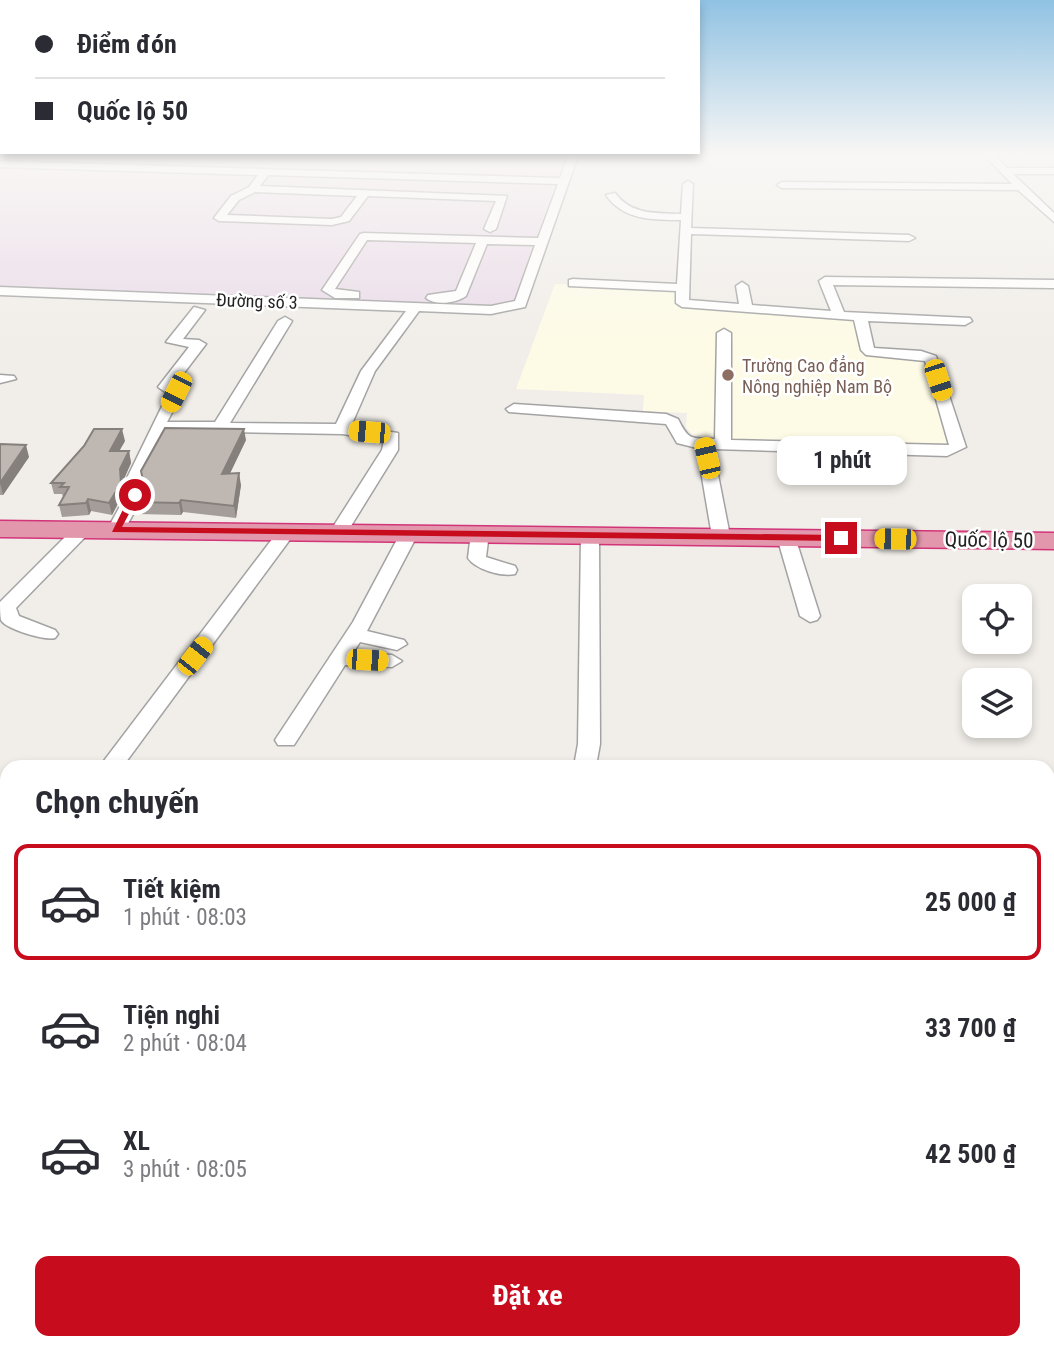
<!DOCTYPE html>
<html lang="vi">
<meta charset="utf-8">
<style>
:root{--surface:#fff;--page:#f7f7f7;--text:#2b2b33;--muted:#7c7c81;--line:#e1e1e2;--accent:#c70c1e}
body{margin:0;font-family:"Roboto Condensed",sans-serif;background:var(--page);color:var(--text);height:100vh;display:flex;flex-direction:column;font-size:26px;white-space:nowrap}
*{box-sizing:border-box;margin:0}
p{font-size:23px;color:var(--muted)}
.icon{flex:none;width:38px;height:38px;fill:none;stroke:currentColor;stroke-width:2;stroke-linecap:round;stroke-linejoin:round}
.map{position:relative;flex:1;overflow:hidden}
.drawer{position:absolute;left:0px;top:760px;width:1055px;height:590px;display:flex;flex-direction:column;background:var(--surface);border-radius:21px 21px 0 0;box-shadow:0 4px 10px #0003}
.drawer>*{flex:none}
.guide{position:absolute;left:0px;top:0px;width:700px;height:154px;box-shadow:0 4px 10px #0003;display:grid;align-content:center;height:154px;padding:0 35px;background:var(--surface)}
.fabs{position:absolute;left:962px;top:584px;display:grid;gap:14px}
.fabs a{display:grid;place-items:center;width:70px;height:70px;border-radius:14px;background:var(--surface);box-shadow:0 4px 10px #0003;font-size:35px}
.end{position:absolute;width:32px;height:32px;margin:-16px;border:9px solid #c70c1e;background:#fff;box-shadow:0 0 0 4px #fff}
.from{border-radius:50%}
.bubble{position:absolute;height:49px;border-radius:14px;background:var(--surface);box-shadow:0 4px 10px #0003;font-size:23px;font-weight:700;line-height:49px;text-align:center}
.car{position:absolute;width:21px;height:42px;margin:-21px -10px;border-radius:9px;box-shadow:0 0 5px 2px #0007;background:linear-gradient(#f5c518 24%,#345 0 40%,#f5c518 0 76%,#345 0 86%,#f5c518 0)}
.guide b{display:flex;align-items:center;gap:24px;height:66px;font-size:26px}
.guide b+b{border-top:2px solid var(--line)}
.guide i{width:18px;height:18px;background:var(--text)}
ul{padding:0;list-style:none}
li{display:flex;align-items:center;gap:21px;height:116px;margin:0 14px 10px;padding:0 21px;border:4px solid transparent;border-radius:14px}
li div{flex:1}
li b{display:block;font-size:26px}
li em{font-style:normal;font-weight:700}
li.selected{border-color:var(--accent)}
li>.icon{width:63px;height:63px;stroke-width:1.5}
h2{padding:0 35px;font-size:32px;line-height:84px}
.action{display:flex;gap:14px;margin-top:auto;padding:14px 35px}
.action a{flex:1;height:80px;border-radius:14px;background:var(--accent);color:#fff;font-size:28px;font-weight:700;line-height:80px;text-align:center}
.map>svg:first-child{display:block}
.industrial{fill:#eadce9}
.education{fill:#fdfbe6}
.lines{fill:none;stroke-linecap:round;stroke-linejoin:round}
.minor-casing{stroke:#a3a3a3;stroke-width:3}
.highway-casing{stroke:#d23479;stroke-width:3}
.minor{fill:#fff;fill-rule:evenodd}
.highway{fill:#e397ac;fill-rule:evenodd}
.wall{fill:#a49d99}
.shaded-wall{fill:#86807d}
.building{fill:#bfb7b2;stroke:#86807d;stroke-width:2}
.route{fill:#c70c1e}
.education-dot{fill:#8d6e63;stroke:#fff;stroke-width:2.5}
.labels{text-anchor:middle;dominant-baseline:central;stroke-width:5;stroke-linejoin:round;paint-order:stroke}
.far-street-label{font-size:18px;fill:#222;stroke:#fff}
.far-education-label{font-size:18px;fill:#785e54;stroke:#fff;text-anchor:start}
.street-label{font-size:21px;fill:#222;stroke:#fff}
</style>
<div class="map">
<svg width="1054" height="1349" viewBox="0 0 1054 1349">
<rect width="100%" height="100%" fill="#f1eee9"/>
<polygon class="industrial" points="0,156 565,156 514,300 485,306 0,286"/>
<polygon class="education" points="555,284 678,289 677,307 855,317 868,355 926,357 954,441 949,446 753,441 692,434 686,427 687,413 643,411 644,395 516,389"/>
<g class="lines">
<g class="minor-casing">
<g id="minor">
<path d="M568,156H578L525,307L491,314L419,311L375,371L351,426L398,433V450L346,534L340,535L331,530L382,450L384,440L342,434L163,431L141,482L144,495L122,534H110L107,530L126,495L125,482L168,394L158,387L189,347L166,342L194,307L205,310L183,339L199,340L206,344L174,386L183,392L167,422H215L278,321L285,317L292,321L230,423L336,424L361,371L406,311L0,295V287L491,306L515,301L535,245L487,244L466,296C456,303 436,306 426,298L428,295L456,291L476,243L367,240L335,289L359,292V298H335L322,290L360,234L364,233L538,238L558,184L268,175L260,186L507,196L496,229L490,232L484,229L496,201L368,196L349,221L332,225L219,221L214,218L231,196L249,187L258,175L0,167V161L560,178ZM255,192L357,196L341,217L332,219L227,215L239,200Z"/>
<polygon points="985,156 995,156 1007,168 1054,168 1054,174 1013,174 1054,213 1054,222 1018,190 782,188 777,185 782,182 1012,184"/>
<path d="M688,181L693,184L691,228L909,235L915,238L909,241L691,234L689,300L739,304L736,286L742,282L748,286L752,305L831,311L819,281L825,277L1054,280V288L833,285L844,312L970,318L972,321L965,325L868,321L874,348L921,351L936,356L966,447L947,456L713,449L730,536L721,541L712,536L697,448L677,443L666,424L509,412L506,409L514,404L666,414L678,419C689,441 691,438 715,439L717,333L724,329L731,333V440L949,445L925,361L866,355L861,350L854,320L682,307L676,303V291L569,286V280L573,279L677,284L681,220C652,220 623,220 606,195L615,193C631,215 656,213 681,214L683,184Z"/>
<polygon points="0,375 14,376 16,379 0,383"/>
<path d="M83,524L92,529L89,533L16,608L19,616L55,630L58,634L55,638C46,641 5,629 1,620C0,615 0,607 0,602L77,525Z"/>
<polygon points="288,525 297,530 123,766 100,766 282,526"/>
<polygon points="410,527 419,532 367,631 404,640 407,644 397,650 360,642 353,653 392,655 402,661 392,667 345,665 294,745 278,745 275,740 353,622 401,532"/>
<path d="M480,528L489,533L486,557L515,566L517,570L515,574C501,577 475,569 468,558L471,533Z"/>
<polygon points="590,531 599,536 600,744 596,766 574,766 578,744 581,536"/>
<polygon points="786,532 795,537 820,616 817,620 810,622 800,616 777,537"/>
<polygon points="7,966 7,1002 0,1004 0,968"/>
<polygon points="435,1342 471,1342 469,1349 433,1349"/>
</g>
</g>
<g class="highway-casing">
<polygon id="highway" points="0,521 1054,533 1054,549 0,537"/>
</g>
<use href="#minor" class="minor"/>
<use href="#highway" class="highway"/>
</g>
<g class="wall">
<polygon points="246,440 230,473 241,485 236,518 183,512 181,515 138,514 136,502 144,485"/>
<polygon points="125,441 119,451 129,451 131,463 123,481 123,494 112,515 91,511 89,515 62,517 59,505 63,497 62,494 54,494 51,483"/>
<polygon points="0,444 29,457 3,495 0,495"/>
</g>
<g class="shaded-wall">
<polygon points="122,429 125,441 113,462 110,451"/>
<polygon points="244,429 246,440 224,486 222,474"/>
<polygon points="26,445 29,457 3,495 0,483"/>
<polygon points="129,451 131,463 123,481 123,494 112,515 109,503 120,469"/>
<polygon points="239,473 241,485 236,518 234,506"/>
<polygon points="88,499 91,511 89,515 86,503"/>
<polygon points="181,500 183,512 181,515 179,503"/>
</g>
<g class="building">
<polygon points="165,428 244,429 222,474 239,473 234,506 181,500 179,503 136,502 144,485 141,471"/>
<polygon points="94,429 122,429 110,451 129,451 120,469 121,483 109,503 88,499 86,503 59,505 69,487 60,487 64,483 51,483 84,446"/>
<polygon points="0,444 26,445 0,483"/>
</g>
<linearGradient id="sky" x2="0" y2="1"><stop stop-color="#90c2e3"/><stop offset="0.45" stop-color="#f9f7f5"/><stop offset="1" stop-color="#f9f7f5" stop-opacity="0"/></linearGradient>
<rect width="1054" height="345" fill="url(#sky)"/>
<polygon class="route" points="135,492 139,495 122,527 841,535 846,538 841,541 112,532 130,495"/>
<circle class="education-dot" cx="728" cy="375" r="7"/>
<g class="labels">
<g class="far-street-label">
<text transform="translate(257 301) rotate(2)">Đường số 3</text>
</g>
<g class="far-education-label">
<text x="742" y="365">Trường Cao đẳng<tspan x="742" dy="21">Nông nghiệp Nam Bộ</tspan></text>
</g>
<g class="street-label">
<text transform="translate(989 540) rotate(1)">Quốc lộ 50</text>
</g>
</g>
</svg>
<div class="fabs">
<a><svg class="icon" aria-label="locate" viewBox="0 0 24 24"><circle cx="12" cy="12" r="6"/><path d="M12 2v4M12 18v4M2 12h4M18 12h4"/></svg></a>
<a><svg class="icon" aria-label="layers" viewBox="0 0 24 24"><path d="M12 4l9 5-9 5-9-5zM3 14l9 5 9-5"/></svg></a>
</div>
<i class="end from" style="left:135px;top:495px"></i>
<i class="end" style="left:841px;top:538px"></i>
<div class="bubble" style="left:777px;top:436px;width:130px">1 phút</div>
<i class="car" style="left:938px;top:380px;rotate:162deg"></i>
<i class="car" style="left:176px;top:392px;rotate:207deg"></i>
<i class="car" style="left:369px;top:432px;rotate:275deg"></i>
<i class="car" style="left:707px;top:458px;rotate:347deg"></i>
<i class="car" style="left:895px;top:539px;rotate:271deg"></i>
<i class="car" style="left:195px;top:656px;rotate:38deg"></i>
<i class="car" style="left:367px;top:660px;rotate:93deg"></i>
<div class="guide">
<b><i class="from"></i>Điểm đón</b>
<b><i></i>Quốc lộ 50</b>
</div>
<section class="drawer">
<h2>Chọn chuyến</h2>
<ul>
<li class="selected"><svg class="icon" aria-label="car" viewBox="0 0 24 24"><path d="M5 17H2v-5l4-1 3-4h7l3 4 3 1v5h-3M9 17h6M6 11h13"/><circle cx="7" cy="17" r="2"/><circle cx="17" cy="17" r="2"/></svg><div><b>Tiết kiệm</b><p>1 phút · 08:03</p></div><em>25 000 ₫</em></li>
<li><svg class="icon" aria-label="car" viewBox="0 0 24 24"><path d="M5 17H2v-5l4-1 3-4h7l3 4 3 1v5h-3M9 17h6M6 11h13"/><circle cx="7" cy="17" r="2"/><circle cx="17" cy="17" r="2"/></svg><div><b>Tiện nghi</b><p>2 phút · 08:04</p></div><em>33 700 ₫</em></li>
<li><svg class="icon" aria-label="car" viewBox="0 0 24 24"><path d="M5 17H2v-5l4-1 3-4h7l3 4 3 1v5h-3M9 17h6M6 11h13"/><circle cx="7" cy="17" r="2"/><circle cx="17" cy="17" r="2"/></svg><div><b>XL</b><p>3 phút · 08:05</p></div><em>42 500 ₫</em></li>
</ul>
<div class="action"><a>Đặt xe</a></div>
</section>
</div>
